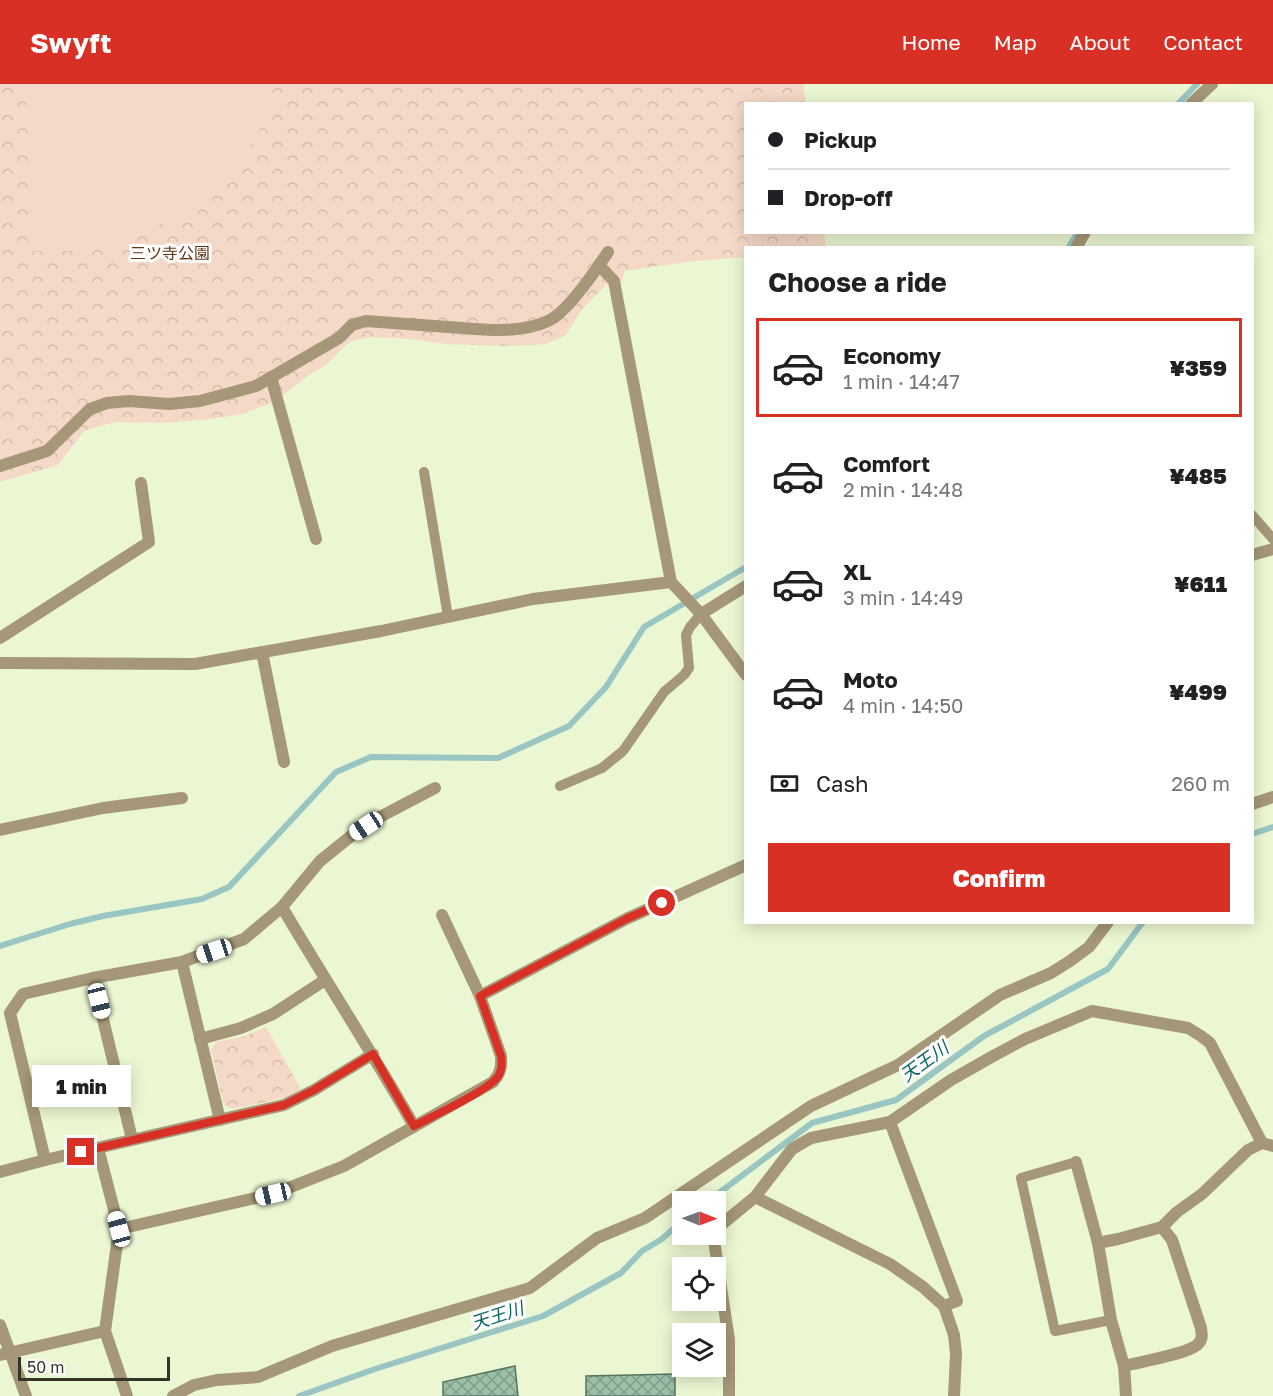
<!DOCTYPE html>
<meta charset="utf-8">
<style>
:root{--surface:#fff;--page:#f2f2f2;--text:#202124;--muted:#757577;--line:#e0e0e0;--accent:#d93025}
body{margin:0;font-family:"Golos Text","Noto Sans JP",sans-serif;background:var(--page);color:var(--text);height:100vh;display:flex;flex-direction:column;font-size:22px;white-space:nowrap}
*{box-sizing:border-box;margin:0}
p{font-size:20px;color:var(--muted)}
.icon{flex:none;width:33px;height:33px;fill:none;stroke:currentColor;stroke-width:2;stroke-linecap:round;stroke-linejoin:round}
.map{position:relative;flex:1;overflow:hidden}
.drawer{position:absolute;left:744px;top:162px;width:510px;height:678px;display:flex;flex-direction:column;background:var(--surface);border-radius:0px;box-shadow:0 3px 15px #0003}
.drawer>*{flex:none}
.hud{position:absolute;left:744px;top:18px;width:510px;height:132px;border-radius:0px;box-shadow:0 3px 15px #0003;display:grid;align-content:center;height:132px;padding:0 24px;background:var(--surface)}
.needle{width:39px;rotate:91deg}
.tools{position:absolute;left:672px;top:1107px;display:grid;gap:12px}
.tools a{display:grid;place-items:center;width:54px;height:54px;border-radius:0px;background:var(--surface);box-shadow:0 3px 15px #0003;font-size:30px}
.scale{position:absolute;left:18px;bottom:15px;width:152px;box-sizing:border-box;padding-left:6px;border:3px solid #323628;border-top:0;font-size:16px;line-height:21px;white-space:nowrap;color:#323628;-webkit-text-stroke:4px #fefefe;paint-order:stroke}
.end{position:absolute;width:27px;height:27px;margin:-14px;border:8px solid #d93025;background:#fff;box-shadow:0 0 0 3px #fff}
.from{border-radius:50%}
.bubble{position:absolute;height:42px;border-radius:0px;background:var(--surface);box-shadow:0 3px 15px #0003;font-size:20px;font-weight:800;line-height:42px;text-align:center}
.car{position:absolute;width:18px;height:36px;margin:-18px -9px;border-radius:8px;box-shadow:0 0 4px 2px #0007;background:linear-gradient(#fff 24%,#345 0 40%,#fff 0 76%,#345 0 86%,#fff 0)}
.hud b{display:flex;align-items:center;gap:21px;height:57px;font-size:22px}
.hud b+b{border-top:2px solid var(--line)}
.hud i{width:15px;height:15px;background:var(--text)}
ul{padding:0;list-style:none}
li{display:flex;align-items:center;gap:18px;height:99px;margin:0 12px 9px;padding:0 12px;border:3px solid transparent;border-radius:0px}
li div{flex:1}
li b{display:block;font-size:22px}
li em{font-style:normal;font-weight:800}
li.current{border-color:var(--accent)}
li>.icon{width:54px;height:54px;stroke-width:1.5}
h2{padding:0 24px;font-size:27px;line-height:72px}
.pay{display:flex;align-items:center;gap:15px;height:66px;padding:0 24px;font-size:22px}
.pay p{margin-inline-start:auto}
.button{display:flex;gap:12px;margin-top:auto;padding:12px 24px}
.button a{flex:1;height:69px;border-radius:0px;background:var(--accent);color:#fff;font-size:24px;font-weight:800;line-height:69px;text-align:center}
header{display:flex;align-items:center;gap:36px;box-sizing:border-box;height:84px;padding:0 30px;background:var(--accent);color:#fff}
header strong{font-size:28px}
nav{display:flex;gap:33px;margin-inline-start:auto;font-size:21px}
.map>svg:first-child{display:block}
.park{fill:url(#park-crowns)}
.garden{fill:#f5d9c8}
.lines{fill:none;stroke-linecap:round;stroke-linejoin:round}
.stream{stroke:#99c5c2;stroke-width:6}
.building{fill:url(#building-cross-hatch);stroke:#557560;stroke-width:1.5}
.lane{stroke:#a59777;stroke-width:10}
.street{stroke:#a59777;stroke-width:12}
.route{stroke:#d93025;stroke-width:8}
.labels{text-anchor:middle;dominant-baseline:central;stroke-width:6;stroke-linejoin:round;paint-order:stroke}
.park-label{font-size:16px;fill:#613516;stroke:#fefefe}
.water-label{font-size:18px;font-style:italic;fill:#0a6561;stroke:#fefefe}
</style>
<header>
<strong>Swyft</strong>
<nav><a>Home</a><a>Map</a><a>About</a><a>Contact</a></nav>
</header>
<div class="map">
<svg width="1273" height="1312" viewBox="0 0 1273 1312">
<defs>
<pattern id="park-crowns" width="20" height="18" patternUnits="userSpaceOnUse" patternTransform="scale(1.5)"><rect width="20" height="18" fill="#f5d9c8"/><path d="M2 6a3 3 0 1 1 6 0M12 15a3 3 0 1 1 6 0" fill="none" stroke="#d2bbac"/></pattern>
<pattern id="building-cross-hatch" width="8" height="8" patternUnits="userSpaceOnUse" patternTransform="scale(1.5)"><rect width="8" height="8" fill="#9dbfa8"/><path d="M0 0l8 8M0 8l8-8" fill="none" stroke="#819c89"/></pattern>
</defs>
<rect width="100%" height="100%" fill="#ebf7d2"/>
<g class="park">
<polygon points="0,0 803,0 806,19 746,20 746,148 824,149 826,163 746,164 745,173 687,178 624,187 622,198 606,201 583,224 565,252 545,260 509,262 444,260 411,255 371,253 349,258 328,279 308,292 274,318 242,330 204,336 161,339 115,338 84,347 58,381 0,398"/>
<polygon points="266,943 301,1005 288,1013 233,1025 224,1021 211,966 216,958 245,952"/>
</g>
<polygon class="garden" points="26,0 274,0 268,32 248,66 222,98 186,127 150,145 106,162 68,167 31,167"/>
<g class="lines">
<g class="stream">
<polyline points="1178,20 1197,0"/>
<polyline points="1068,164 1078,148"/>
<polyline points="1252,750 1273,743"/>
<polyline points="0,862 70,840 103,832 202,815 229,803 336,688 371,673 498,674 569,642 606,603 644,543 746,483"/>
<polyline points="707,1118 812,1039 896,1016 984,952 1108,885 1143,838"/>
<polyline points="299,1312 375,1285 543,1232 621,1189 642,1167 662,1155 682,1137"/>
</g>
</g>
<g class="building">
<polygon points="515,1282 518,1312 443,1312 443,1298"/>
<polygon points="675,1290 675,1312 586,1312 586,1292"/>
</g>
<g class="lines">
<g class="lane">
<polyline points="424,388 448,533"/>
<polyline points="1252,431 1273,455"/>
<polyline points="560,702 602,684 623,667 664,608 684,591 689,584 686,551 690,543 701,530"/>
<polyline points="1076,1078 1021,1094 1055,1247 1111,1236"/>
</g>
<g class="street">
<polyline points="1191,20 1212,0"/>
<polyline points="1076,164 1085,148"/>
<polyline points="599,181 614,197 671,498"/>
<polyline points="271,293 316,455"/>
<path d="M0,382L47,367L90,325L107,319L129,317L169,320L200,317L256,302L339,254L352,241L366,237C393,239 421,241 448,243C481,245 517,251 548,237C567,229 596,186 608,168"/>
<polyline points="1252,471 1273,465"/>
<polyline points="701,530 746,502"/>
<polyline points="0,554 149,458 141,399"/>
<polyline points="262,568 284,678"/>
<polyline points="0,579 195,580 381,547 533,515 671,498 701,530 746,591"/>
<polyline points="1252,720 1273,713"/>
<polyline points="0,746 103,724 182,714"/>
<path d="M282,823C325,896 372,968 414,1042"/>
<polyline points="182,878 220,1036"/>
<polyline points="93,894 132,1055"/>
<polyline points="480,912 626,835 746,781"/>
<polyline points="200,955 241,944 273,930 325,896"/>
<polyline points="890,1038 957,1217 944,1222"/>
<polyline points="98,1064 119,1145 105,1247 127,1312"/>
<polyline points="45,1076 10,929 23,910 93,894 182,878 244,855 282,823 320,777 356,748 376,735 435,704"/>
<polyline points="1076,1078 1098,1159 1111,1236 1124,1282 1126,1312"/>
<polyline points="0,1088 45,1076 284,1021 314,1006 373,970"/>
<polyline points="755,1113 890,1180 923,1203 944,1222 954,1251 956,1270 954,1312"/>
<path d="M119,1145L273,1110L344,1082L493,998C500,990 502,983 501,972L480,912L442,831"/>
<polyline points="716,1145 755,1113 792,1065 811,1054 890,1038 951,996 995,971 1025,955 1092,927 1188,944 1201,952 1210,959 1262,1059 1273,1062"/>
<polyline points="713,1150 729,1256 729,1312"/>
<polyline points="1098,1159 1118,1155 1162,1143 1177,1128 1202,1110 1248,1066 1262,1059"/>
<polyline points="0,1241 26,1312"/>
<polyline points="0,1271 105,1247"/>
<path d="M1124,1282C1139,1278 1187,1270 1197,1261C1203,1256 1202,1251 1201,1244L1172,1156L1162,1143"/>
<polyline points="173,1312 194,1301 217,1296 258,1293 332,1262 530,1204 597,1154 645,1134 811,1022 898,981 1000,911 1051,889 1070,877 1089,863 1108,838"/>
</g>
</g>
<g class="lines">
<path class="route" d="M81,1068L284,1021L314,1006L373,970L414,1042C431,1033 492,1005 499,991C502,985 502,978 501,972L480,912L626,835L662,819"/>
</g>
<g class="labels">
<g class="park-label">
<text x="170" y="169">三ツ寺公園</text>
</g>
<g class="water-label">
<text transform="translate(924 977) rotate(-36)">天王川</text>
<text transform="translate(497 1231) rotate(-18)">天王川</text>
</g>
</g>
</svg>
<div class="tools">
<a><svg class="needle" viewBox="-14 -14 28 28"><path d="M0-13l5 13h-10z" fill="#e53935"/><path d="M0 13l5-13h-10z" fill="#757577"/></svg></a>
<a><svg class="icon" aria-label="locate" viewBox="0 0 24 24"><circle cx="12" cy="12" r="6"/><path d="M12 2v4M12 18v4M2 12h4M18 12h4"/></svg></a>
<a><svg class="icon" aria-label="layers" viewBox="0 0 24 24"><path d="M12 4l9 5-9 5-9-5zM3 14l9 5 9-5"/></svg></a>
</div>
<div class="scale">50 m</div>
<i class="end from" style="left:662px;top:819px"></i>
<i class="end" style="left:81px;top:1068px"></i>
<div class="bubble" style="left:32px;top:981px;width:99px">1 min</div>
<i class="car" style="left:366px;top:742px;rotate:237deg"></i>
<i class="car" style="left:214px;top:867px;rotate:252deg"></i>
<i class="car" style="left:99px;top:917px;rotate:166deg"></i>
<i class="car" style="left:273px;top:1110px;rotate:257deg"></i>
<i class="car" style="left:119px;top:1145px;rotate:345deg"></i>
<div class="hud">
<b><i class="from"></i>Pickup</b>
<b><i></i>Drop-off</b>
</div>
<section class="drawer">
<h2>Choose a ride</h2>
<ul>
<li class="current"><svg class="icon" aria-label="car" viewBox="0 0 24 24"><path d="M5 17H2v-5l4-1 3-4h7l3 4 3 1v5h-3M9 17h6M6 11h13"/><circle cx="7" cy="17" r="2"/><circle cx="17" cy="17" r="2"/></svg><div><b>Economy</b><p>1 min · 14:47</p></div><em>¥359</em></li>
<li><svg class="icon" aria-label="car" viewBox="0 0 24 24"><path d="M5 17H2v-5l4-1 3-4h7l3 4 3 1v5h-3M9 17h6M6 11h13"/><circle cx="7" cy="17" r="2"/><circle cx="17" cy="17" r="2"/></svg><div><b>Comfort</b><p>2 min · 14:48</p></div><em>¥485</em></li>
<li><svg class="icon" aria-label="car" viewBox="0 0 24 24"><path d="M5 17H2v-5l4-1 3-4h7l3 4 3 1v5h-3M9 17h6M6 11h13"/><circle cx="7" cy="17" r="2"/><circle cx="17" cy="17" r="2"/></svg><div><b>XL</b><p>3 min · 14:49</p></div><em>¥611</em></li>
<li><svg class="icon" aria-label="car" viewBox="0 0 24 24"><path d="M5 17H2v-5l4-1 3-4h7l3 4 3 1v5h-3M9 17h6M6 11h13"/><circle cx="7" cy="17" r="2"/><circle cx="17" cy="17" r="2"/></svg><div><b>Moto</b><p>4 min · 14:50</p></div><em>¥499</em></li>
</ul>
<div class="pay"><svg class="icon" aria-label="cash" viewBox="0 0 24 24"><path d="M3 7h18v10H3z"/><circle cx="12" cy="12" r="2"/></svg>Cash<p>260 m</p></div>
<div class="button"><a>Confirm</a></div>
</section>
</div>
